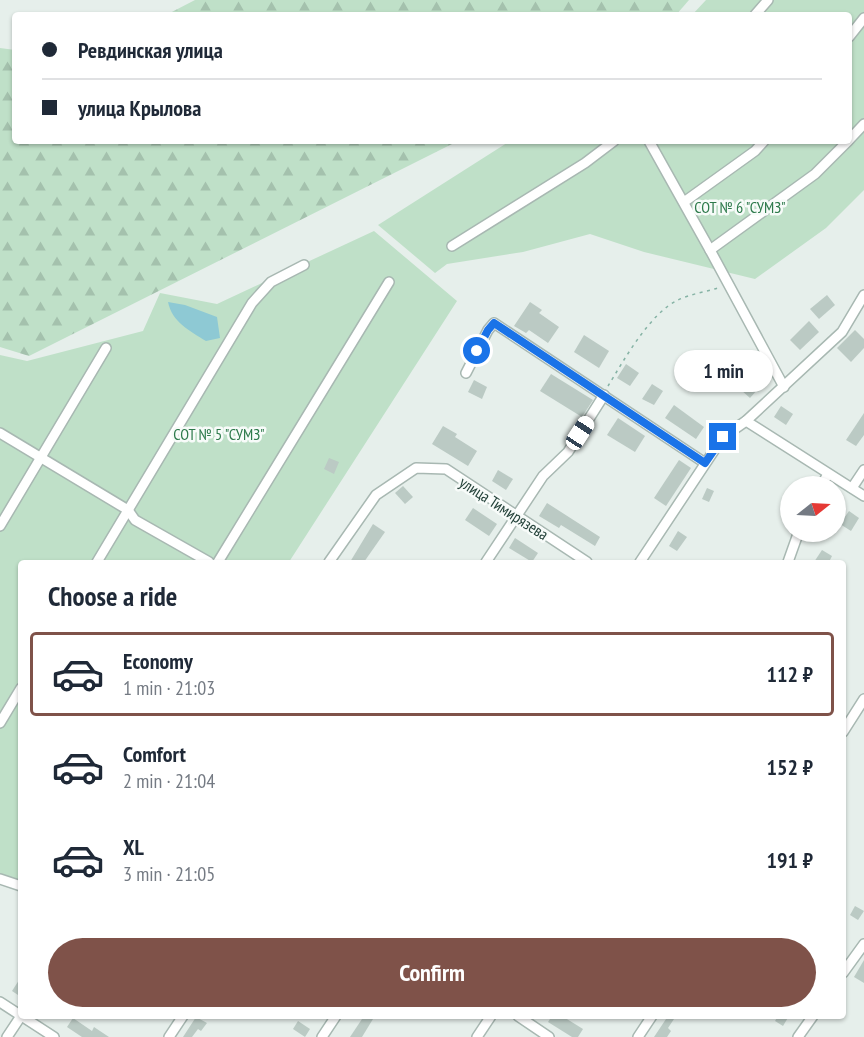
<!DOCTYPE html>
<meta charset="utf-8">
<style>
:root{--surface:#fff;--page:#f2f2f3;--text:#1f2937;--muted:#747a83;--line:#e0e1e3;--accent:#7f5249}
body{margin:0;font-family:"PT Sans Narrow",sans-serif;background:var(--page);color:var(--text);height:100vh;display:flex;flex-direction:column;font-size:22px;white-space:nowrap}
*{box-sizing:border-box;margin:0}
p{font-size:20px;color:var(--muted)}
.icon{flex:none;width:33px;height:33px;fill:none;stroke:currentColor;stroke-width:2;stroke-linecap:round;stroke-linejoin:round}
.map{position:relative;flex:1;overflow:hidden}
.side{position:absolute;left:18px;top:560px;width:828px;height:459px;display:flex;flex-direction:column;background:var(--surface);border-radius:6px;box-shadow:0 2px 4px #0004}
.side>*{flex:none}
.banner{position:absolute;left:12px;top:12px;width:840px;height:132px;border-radius:6px;box-shadow:0 2px 4px #0004;display:grid;align-content:center;height:132px;padding:0 30px;background:var(--surface)}
.needle{width:39px;rotate:72deg}
.fabs{position:absolute;left:780px;top:476px;display:grid;gap:12px}
.fabs a{display:grid;place-items:center;width:66px;height:66px;border-radius:50%;background:var(--surface);box-shadow:0 2px 4px #0004;font-size:30px}
.end{position:absolute;width:27px;height:27px;margin:-14px;border:8px solid #1a73e8;background:#fff;box-shadow:0 0 0 3px #fff}
.from{border-radius:50%}
.bubble{position:absolute;height:42px;border-radius:21px;background:var(--surface);box-shadow:0 2px 4px #0004;font-size:20px;font-weight:700;line-height:42px;text-align:center}
.car{position:absolute;width:18px;height:36px;margin:-18px -9px;border-radius:8px;box-shadow:0 0 4px 2px #0007;background:linear-gradient(#fff 24%,#345 0 40%,#fff 0 76%,#345 0 86%,#fff 0)}
.banner b{display:flex;align-items:center;gap:21px;height:57px;font-size:22px}
.banner b+b{border-top:2px solid var(--line)}
.banner i{width:15px;height:15px;background:var(--text)}
ul{padding:0;list-style:none}
li{display:flex;align-items:center;gap:18px;height:84px;margin:0 12px 9px;padding:0 18px;border:3px solid transparent;border-radius:6px}
li div{flex:1}
li b{display:block;font-size:22px}
li em{font-style:normal;font-weight:700}
li.current{border-color:var(--accent)}
li>.icon{width:54px;height:54px;stroke-width:1.5}
h2{padding:0 30px;font-size:27px;line-height:72px}
.button{display:flex;gap:12px;margin-top:auto;padding:12px 30px}
.button a{flex:1;height:69px;border-radius:36px;background:var(--accent);color:#fff;font-size:24px;font-weight:700;line-height:69px;text-align:center}
.map>svg:first-child{display:block}
.forest{fill:url(#forest-firs)}
.garden{fill:#bfe0c8}
.water{fill:#8ec9d4}
.building{fill:#bbcac4}
.lines{fill:none;stroke-linecap:round;stroke-linejoin:round}
.minor-casing{stroke:#a8b8b2;stroke-width:12}
.path{stroke:#86b3a5;stroke-width:1.5;stroke-dasharray:3 4.5;stroke-linecap:butt}
.minor{stroke:#fff;stroke-width:9}
.route{stroke:#1a73e8;stroke-width:8}
.labels{text-anchor:middle;dominant-baseline:central;stroke-width:5;stroke-linejoin:round;paint-order:stroke}
.park-label{font-size:16px;fill:#2d7a4b;stroke:#f7fbf9}
.street-label{font-size:16px;fill:#24423a;stroke:#f7fbf9}
</style>
<div class="map">
<svg width="864" height="1037" viewBox="0 0 864 1037">
<defs>
<pattern id="forest-firs" width="22" height="20" patternUnits="userSpaceOnUse" patternTransform="scale(1.5)"><rect width="22" height="20" fill="#bfe0c8"/><path d="M5 1l3.5 6h-7zM16 11l3.5 6h-7z" fill="#a4c1ad"/></pattern>
</defs>
<rect width="100%" height="100%" fill="#e6efeb"/>
<g class="forest">
<polygon points="195,0 689,0 676,15 166,15"/>
<polygon points="0,48 15,50 15,141 458,141 29,356 0,347"/>
</g>
<g class="garden">
<polygon points="706,0 864,0 864,190 826,228 755,279 644,252 590,234 523,252 447,264 435,273 378,225 510,141 849,141 849,15 692,15"/>
<polygon points="374,231 457,301 289,562 21,562 21,891 0,882 0,355 27,361 143,331 160,293 217,304"/>
</g>
<path class="water" d="M168,302L185,305L217,317L220,338L206,341C190,331 172,322 168,302Z"/>
<g class="building">
<polygon points="827,295 835,305 819,319 810,309"/>
<polygon points="530,302 542,310 539,313 559,327 548,343 529,330 526,333 514,326"/>
<polygon points="809,321 819,332 800,350 790,340"/>
<polygon points="855,330 864,339 864,348 851,362 837,348"/>
<polygon points="584,335 609,351 599,368 574,352"/>
<polygon points="626,364 639,373 630,386 617,378"/>
<polygon points="551,374 593,400 582,417 540,391"/>
<polygon points="474,380 487,387 482,399 468,392"/>
<polygon points="749,380 758,389 750,398 741,390"/>
<polygon points="652,384 663,391 654,405 642,399"/>
<polygon points="674,405 704,427 696,439 665,418"/>
<polygon points="781,406 793,414 786,425 774,417"/>
<polygon points="864,413 864,435 856,446 846,440"/>
<polygon points="618,418 645,436 635,452 607,435"/>
<polygon points="443,426 457,434 455,437 477,451 468,466 432,444"/>
<polygon points="329,458 339,462 334,474 324,469"/>
<polygon points="679,460 691,468 666,506 654,498"/>
<polygon points="498,470 513,479 506,490 492,481"/>
<polygon points="403,486 413,497 405,504 395,493"/>
<polygon points="707,488 714,491 709,502 702,499"/>
<polygon points="547,503 600,537 595,546 561,525 559,528 539,516"/>
<polygon points="473,508 497,524 489,536 465,520"/>
<polygon points="849,511 859,518 851,531 840,524"/>
<polygon points="373,524 385,532 364,562 350,562"/>
<polygon points="678,531 687,537 677,551 669,546"/>
<polygon points="515,538 538,553 532,562 509,548"/>
<polygon points="822,550 832,556 829,562 814,562"/>
<polygon points="855,906 864,911 858,920 850,915"/>
<polygon points="864,960 864,983 854,977"/>
<polygon points="21,977 21,997 12,991"/>
<polygon points="364,1016 373,1019 362,1037 350,1037"/>
<polygon points="552,1016 562,1016 583,1029 578,1037 572,1037 548,1022"/>
<polygon points="668,1016 676,1016 668,1028 671,1031 667,1037 654,1037"/>
<polygon points="778,1016 789,1016 783,1026 775,1021"/>
<polygon points="196,1017 207,1023 201,1031 198,1029 192,1037 183,1037"/>
<polygon points="73,1018 92,1031 94,1027 109,1037 82,1037 67,1027"/>
<polygon points="298,1021 310,1029 305,1037 293,1029"/>
</g>
<g class="lines">
<g class="minor-casing">
<g id="minor">
<polyline points="755,15 768,0"/>
<polyline points="849,37 864,18"/>
<polyline points="849,140 864,124"/>
<polyline points="649,141 710,250 784,387"/>
<polyline points="684,202 755,151 764,141"/>
<polyline points="452,246 585,163 614,141"/>
<polyline points="710,250 815,174 848,141"/>
<polyline points="466,373 488,330 494,323 705,463"/>
<polyline points="746,421 864,496"/>
<polyline points="0,433 128,510 135,520 209,562"/>
<polyline points="821,486 828,474"/>
<polyline points="852,488 864,470"/>
<polyline points="0,526 106,348"/>
<polyline points="97,562 252,303 271,282 304,265"/>
<polyline points="218,562 389,282"/>
<polyline points="329,562 376,495 416,468 446,469 587,562"/>
<polyline points="486,562 543,476 568,452 604,395"/>
<polyline points="640,562 723,437 746,421 842,332 864,295"/>
<polyline points="788,562 799,531"/>
<polyline points="0,723 21,688"/>
<polyline points="843,732 864,699"/>
<polyline points="0,879 21,886"/>
<polyline points="843,973 864,944"/>
<polyline points="0,1002 54,1037"/>
<polyline points="518,1016 549,1037"/>
<polyline points="7,1037 21,1016"/>
<polyline points="169,1037 183,1016"/>
<polyline points="322,1037 336,1016"/>
<polyline points="477,1037 491,1016"/>
<polyline points="638,1037 652,1016"/>
<polyline points="798,1037 813,1016"/>
</g>
</g>
<path class="path" d="M608,386C624,360 650,313 678,300C690,294 705,292 718,288"/>
<use href="#minor" class="minor"/>
</g>
<g class="lines">
<polyline class="route" points="477,351 488,330 494,323 705,463 723,437"/>
</g>
<g class="labels">
<g class="park-label">
<text x="740" y="207">СОТ № 6 "СУМЗ"</text>
<text x="219" y="434">СОТ № 5 "СУМЗ"</text>
</g>
<g class="street-label">
<text transform="translate(504 508) rotate(33)">улица Тимирязева</text>
</g>
</g>
</svg>
<div class="fabs">
<a><svg class="needle" viewBox="-14 -14 28 28"><path d="M0-13l5 13h-10z" fill="#e53935"/><path d="M0 13l5-13h-10z" fill="#747a83"/></svg></a>
</div>
<i class="end from" style="left:477px;top:351px"></i>
<i class="end" style="left:723px;top:437px"></i>
<div class="bubble" style="left:674px;top:350px;width:99px">1 min</div>
<i class="car" style="left:580px;top:433px;rotate:33deg"></i>
<div class="banner">
<b><i class="from"></i>Ревдинская улица</b>
<b><i></i>улица Крылова</b>
</div>
<section class="side">
<h2>Choose a ride</h2>
<ul>
<li class="current"><svg class="icon" aria-label="car" viewBox="0 0 24 24"><path d="M5 17H2v-5l4-1 3-4h7l3 4 3 1v5h-3M9 17h6M6 11h13"/><circle cx="7" cy="17" r="2"/><circle cx="17" cy="17" r="2"/></svg><div><b>Economy</b><p>1 min · 21:03</p></div><em>112 ₽</em></li>
<li><svg class="icon" aria-label="car" viewBox="0 0 24 24"><path d="M5 17H2v-5l4-1 3-4h7l3 4 3 1v5h-3M9 17h6M6 11h13"/><circle cx="7" cy="17" r="2"/><circle cx="17" cy="17" r="2"/></svg><div><b>Comfort</b><p>2 min · 21:04</p></div><em>152 ₽</em></li>
<li><svg class="icon" aria-label="car" viewBox="0 0 24 24"><path d="M5 17H2v-5l4-1 3-4h7l3 4 3 1v5h-3M9 17h6M6 11h13"/><circle cx="7" cy="17" r="2"/><circle cx="17" cy="17" r="2"/></svg><div><b>XL</b><p>3 min · 21:05</p></div><em>191 ₽</em></li>
</ul>
<div class="button"><a>Confirm</a></div>
</section>
</div>
